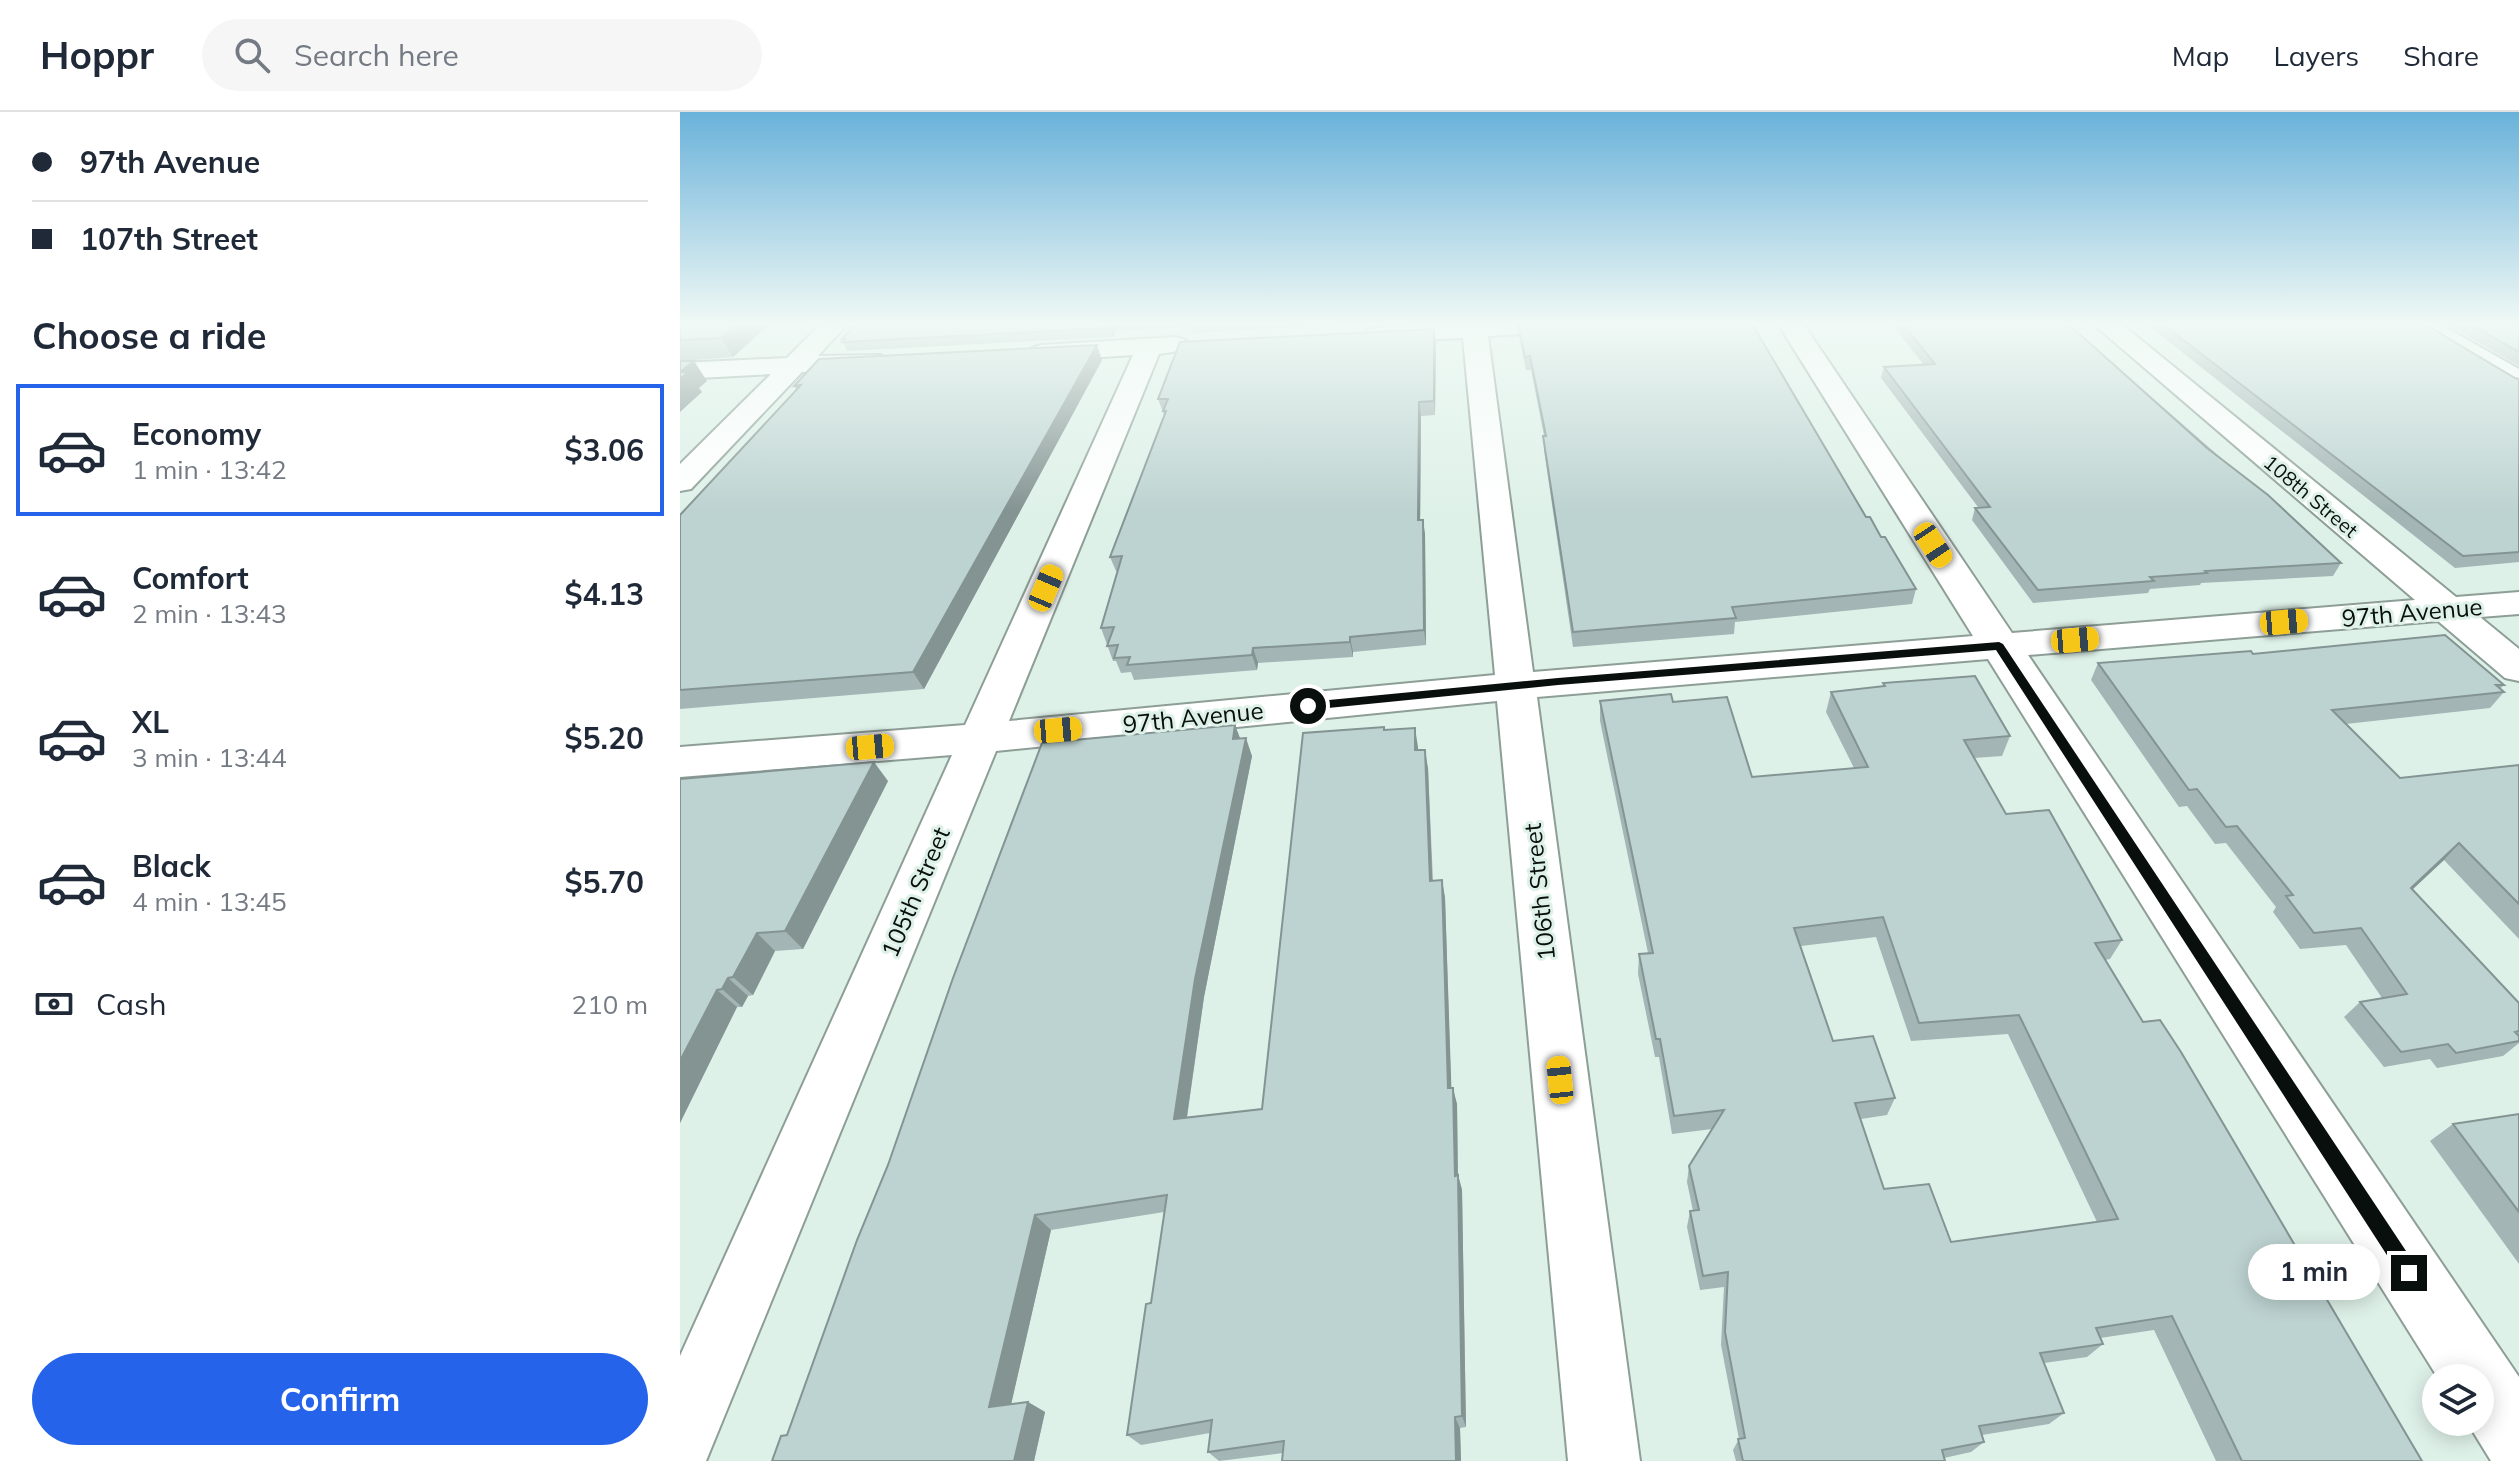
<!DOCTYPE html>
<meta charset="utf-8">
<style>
:root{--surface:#fff;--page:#f6f6f7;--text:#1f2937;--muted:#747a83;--line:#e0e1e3;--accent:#2563eb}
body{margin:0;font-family:Mulish,sans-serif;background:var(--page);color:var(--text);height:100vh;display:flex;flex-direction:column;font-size:30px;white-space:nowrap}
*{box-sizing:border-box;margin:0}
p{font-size:26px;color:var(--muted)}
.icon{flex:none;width:44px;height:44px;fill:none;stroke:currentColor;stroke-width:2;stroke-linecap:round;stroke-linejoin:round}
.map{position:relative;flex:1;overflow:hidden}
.panel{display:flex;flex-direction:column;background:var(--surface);width:680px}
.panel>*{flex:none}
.top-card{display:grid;align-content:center;height:176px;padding:0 32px;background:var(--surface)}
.fabs{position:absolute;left:1742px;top:1252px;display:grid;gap:16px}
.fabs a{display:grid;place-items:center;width:72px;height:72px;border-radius:50%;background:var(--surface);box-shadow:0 4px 20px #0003;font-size:40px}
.end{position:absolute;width:36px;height:36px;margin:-18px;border:10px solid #090f0c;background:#fff;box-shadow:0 0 0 4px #fff}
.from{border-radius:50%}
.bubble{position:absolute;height:56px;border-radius:28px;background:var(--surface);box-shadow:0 4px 20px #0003;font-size:26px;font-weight:700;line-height:56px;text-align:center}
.car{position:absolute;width:24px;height:48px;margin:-24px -12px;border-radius:10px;box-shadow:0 0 6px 2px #0007;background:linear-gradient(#f5c518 24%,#345 0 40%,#f5c518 0 76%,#345 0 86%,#f5c518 0)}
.top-card b{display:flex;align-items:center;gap:28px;height:76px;font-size:30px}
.top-card b+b{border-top:2px solid var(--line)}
.top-card i{width:20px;height:20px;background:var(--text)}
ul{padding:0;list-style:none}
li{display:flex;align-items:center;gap:24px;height:132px;margin:0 16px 12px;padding:0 16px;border:4px solid transparent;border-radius:0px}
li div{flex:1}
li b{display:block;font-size:30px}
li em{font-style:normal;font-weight:700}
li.on{border-color:var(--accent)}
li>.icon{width:72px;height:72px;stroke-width:1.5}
h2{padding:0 32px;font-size:36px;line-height:96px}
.pay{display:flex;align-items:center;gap:20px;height:88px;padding:0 32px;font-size:30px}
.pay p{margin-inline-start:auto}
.primary-button{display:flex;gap:16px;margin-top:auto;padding:16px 32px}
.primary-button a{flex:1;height:92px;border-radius:48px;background:var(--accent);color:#fff;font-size:32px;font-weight:700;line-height:92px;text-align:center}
header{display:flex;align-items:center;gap:48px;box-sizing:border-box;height:112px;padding:0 40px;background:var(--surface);border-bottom:2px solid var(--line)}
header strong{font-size:38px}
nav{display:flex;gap:44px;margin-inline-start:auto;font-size:28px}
.search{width:560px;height:72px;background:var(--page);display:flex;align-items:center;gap:20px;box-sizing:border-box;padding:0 28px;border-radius:44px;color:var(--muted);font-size:30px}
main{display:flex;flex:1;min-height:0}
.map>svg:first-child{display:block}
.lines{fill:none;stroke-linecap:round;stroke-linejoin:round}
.street-casing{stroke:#8d9e96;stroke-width:4}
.street{fill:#fff;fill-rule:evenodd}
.wall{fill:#a3b5b4;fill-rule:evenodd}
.shaded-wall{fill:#849492}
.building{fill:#bdd3d1;stroke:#849492;stroke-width:2;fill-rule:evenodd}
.route{fill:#090f0c}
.labels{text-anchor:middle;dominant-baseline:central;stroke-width:6;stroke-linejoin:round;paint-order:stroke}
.far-street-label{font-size:20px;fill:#090f0c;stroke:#def1e9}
.street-label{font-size:24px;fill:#090f0c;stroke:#def1e9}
</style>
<header>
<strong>Hoppr</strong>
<div class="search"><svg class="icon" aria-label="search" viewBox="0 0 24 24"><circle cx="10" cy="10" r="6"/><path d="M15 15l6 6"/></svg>Search here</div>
<nav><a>Map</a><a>Layers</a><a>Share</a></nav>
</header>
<main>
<section class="panel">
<div class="top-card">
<b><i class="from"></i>97th Avenue</b>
<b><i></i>107th Street</b>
</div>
<h2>Choose a ride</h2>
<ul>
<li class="on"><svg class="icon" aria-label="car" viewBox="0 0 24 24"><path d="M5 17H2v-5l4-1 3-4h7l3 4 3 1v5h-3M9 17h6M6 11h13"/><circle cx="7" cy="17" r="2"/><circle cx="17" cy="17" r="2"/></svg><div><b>Economy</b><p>1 min · 13:42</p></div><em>$3.06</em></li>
<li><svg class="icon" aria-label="car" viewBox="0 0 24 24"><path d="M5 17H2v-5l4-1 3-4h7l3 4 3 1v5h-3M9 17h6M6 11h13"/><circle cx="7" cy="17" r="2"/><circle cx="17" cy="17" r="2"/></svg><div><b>Comfort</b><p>2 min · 13:43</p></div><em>$4.13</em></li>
<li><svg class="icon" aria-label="car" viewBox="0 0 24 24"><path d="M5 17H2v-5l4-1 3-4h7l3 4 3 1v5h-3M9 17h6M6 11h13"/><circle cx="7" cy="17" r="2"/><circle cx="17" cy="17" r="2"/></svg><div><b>XL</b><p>3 min · 13:44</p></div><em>$5.20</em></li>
<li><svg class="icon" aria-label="car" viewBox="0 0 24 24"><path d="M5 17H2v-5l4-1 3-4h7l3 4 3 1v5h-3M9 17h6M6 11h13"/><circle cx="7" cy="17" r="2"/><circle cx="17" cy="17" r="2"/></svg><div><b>Black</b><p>4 min · 13:45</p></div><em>$5.70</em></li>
</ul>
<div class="pay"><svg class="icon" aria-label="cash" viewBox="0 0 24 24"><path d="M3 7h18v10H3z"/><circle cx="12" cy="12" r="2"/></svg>Cash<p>210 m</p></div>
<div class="primary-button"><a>Confirm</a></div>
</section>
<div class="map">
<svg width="1839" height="1349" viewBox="0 0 1839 1349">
<rect width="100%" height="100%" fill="#def1e9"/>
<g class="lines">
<g class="street-casing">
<g id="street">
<polygon points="143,210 169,210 138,244 201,243 205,249 201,255 192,257 122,260 11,377 0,379 0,352 91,262 0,267 0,251 107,246"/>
<polygon points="782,210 945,210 942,215 933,217 808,224 853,560 1293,524 1097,210 1122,210 1332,521 1735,488 1411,210 1439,210 1776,485 1839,480 1839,502 1800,505 1839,537 1839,569 1825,566 1758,509 1348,543 1839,1265 1839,1349 1811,1349 1787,1310 1800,1310 1800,1266 1758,1266 1308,547 857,585 960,1349 888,1349 817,589 316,639 26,1349 0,1349 0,1244 272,643 0,665 0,635 285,613 453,243 361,249 352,246 348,241 352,236 361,233 496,225 505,228 509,233 505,238 479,242 329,609 815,563 783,226 696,230 687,228 684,223 687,218 696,216"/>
<polygon points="1725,210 1756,210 1839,257 1839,276 1830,274"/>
</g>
</g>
<use href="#street" class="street"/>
</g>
<g class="wall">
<polygon points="0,210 92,210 53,245 0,249"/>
<polygon points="178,210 717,210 512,221 510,215 436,219 433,225 167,239 162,227"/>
<polygon points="1210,210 1386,210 1661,451 1653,464 1521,471 1520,473 1470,477 1468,481 1353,491 1292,408 1295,396 1298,395 1201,266 1204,255 1244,253"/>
<polygon points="1464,210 1741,210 1835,266 1839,267 1839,450 1775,456"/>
<polygon points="1763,210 1839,210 1839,254"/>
<polygon points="838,212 1186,405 1201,425 1236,477 1232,492 1055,510 1054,522 893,535 864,338 864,324 851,258 846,258 839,225"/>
<polygon points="756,229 755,303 741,304 740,408 745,422 746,533 673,540 673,545 578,551 577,558 454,568 451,560 441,561 436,549 433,549 421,516 437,459 436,459 430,445 484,303 478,287"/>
<polygon points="422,248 244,577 0,597 0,403 116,278 114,274"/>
<polygon points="1573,542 1824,573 1820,577 1824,580 1810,596 1666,612 1720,666 1839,653 1839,827 1764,748 1732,777 1839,891 1839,931 1823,944 1757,956 1750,947 1704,955 1664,905 1680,890 1702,886 1666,833 1620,837 1593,800 1596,795 1546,731 1535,732 1507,694 1499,695 1411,568 1418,551"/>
<path d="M1203,571L1330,624L1322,644L1294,646L1326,702L1442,828L1430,847L1425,848L1463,910L1742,1349H1536L1474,1218L1420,1226L1423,1232L1407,1245L1364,1251L1384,1301L1369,1312L1302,1323L1304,1330L1291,1340L1264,1346L1265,1349H1056L1053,1338L1059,1327L1041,1233L1044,1175L1020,1178L1007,1115L1010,1099H1013L1007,1070L1009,1054L1032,1017L992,1022L979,945H975L958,862L959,842L968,841L920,609V589L993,590L1072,665L1174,656L1146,600L1151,580L1203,574ZM1196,825L1231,929L1328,922L1417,1110L1271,1130L1204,1077L1181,1007L1207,1003L1215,986L1153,929L1121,834Z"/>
<polygon points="555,613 560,626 572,644 524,885 507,1006 582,997 705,618 738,635 738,638 748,656 753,769 762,768 765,786 771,976 777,992 778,1063 782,1078 786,1315 780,1316 781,1349 602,1349 603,1341 539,1349 528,1340 530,1321 461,1333 447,1323 471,1191 484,1100 371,1118 331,1292 348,1290 365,1300 354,1349 92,1349"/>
<polygon points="0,667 208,669 123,837 95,839 73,883 68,884 62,895 57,895 0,1011"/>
<polygon points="1839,1002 1839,1152 1750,1029 1773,1012"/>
</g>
<g class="shaded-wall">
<polygon points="59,210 92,210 53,245 41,226"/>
<polygon points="433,210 436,219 433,225 430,216"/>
<polygon points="754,217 756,229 755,303 754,289"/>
<polygon points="417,233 422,248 244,577 233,560"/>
<polygon points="14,249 27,269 19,276 22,280 0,300 0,260"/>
<polygon points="739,290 741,304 740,422 738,408"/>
<polygon points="743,408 745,422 746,533 744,518"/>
<polygon points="670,525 673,540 673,545 670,530"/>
<polygon points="573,536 578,551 577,558 572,543"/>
<polygon points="555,613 562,632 553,627"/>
<polygon points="735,616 738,635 738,657 735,638"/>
<polygon points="566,626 572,644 524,885 504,1024 494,1007 515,867"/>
<polygon points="745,638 748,656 753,788 750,769"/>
<polygon points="194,650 208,669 123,837 105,819"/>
<polygon points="1779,731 1764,748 1716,793 1731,776"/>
<polygon points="762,768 765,786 772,993 768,976"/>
<polygon points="77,821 95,839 73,883 53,865"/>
<polygon points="48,866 68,884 62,895 42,877"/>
<polygon points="37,878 57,895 0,1011 0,949"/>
<polygon points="773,976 777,992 778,1079 775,1064"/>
<polygon points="778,1063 782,1078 786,1315 782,1304"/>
<polygon points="355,1103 371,1118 328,1306 309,1295"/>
<polygon points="348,1290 365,1300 354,1349 334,1349"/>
<polygon points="775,1305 780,1316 781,1349 776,1349"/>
</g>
<g class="building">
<polygon points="0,210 59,210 41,226 0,228"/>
<polygon points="178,210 433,210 430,216 162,230 165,227 162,227"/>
<polygon points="510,210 540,210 509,212"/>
<polygon points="876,210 1071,210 1186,405 1190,405 1201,425 1205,425 1236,477 1052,495 1056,506 893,520 863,324 866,324 850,244 845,245 838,212"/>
<polygon points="1221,210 1386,210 1527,336 1588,383 1661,451 1525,459 1527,461 1470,465 1474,469 1358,478 1295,396 1310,395 1204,255 1255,252"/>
<polygon points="1480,210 1741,210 1835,266 1839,267 1839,440 1783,444"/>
<polygon points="1786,210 1839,210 1839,240"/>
<polygon points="754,217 754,289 739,290 738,408 743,408 744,518 670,525 670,530 573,536 572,543 447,553 450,545 434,546 438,533 427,534 434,515 421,516 442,444 430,445 486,299 483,299 488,287 478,287 500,230"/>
<polygon points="417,233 233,560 0,578 0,403 121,273 114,274 139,247"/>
<polygon points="0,249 14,249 0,260 8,260 0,267"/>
<polygon points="1765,523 1824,573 1816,573 1824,580 1652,598 1720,666 1839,653 1839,792 1779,731 1731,776 1839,891 1839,919 1835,920 1839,924 1839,929 1776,941 1768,932 1721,940 1680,890 1727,882 1681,816 1634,821 1606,784 1613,783 1557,714 1546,715 1517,677 1509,678 1418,551 1571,539 1573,542"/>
<path d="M1295,564L1330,624L1284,628L1326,702L1369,698L1442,828L1415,831L1463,910L1480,908L1501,940L1742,1349H1562L1492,1204L1416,1216L1423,1232L1360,1241L1384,1301L1299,1314L1304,1330L1262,1338L1265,1349H1063L1058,1327L1065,1326L1045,1220L1048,1160L1023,1164L1010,1099L1019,1098L1009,1054L1044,998L994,1004L980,927H976L959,842L973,841L920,589L991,582L993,590L1047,585L1072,665L1188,655L1151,580L1205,574L1203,571ZM1203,805L1239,911L1339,903L1438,1107L1271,1130L1249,1072L1204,1077L1175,991L1215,986L1193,924L1153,929L1114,816Z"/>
<polygon points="555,613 553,627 566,626 515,867 494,1007 582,997 623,621 704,615 704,618 735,616 735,638 745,638 750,769 762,768 768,976 773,976 775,1064 778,1063 782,1304 775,1305 776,1349 602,1349 604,1329 528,1340 532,1308 447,1323 466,1192 471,1191 487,1083 355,1103 309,1295 348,1290 334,1349 92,1349 101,1324 107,1323 177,1128 208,1053 273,866 362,631"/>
<polygon points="194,650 105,819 77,821 53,865 48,866 42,877 37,878 0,949 0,667"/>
<polygon points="1839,1002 1839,1100 1773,1012"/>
</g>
<linearGradient id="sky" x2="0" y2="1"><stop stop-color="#6ab2da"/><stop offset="0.53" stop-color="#f0f9f5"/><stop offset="1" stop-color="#f0f9f5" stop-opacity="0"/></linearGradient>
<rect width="1839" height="399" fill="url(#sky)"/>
<polygon class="route" points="1319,530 1323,532 1736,1154 1739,1161 1736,1168 1729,1170 1723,1168 1316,538 878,573 628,598 622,594 628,590 878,566"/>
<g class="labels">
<g class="far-street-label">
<text transform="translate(1631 384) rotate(40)">108th Street</text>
</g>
<g class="street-label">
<text transform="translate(1732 500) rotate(-5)">97th Avenue</text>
<text transform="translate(513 605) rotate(-6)">97th Avenue</text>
<text transform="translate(235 780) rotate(-67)">105th Street</text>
<text transform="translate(859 780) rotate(-96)">106th Street</text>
</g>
</g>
</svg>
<div class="fabs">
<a><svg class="icon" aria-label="layers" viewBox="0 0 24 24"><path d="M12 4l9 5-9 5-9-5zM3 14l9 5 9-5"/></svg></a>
</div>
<i class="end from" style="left:628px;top:594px"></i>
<i class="end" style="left:1729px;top:1161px"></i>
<div class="bubble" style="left:1568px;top:1132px;width:132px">1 min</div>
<i class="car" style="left:1253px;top:433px;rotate:147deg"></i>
<i class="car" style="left:366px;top:476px;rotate:23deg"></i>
<i class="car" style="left:1604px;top:510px;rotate:85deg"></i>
<i class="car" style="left:1395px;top:528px;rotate:85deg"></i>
<i class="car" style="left:378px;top:618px;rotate:85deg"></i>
<i class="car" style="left:190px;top:635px;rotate:85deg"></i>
<i class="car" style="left:880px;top:968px;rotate:354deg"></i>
</div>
</main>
